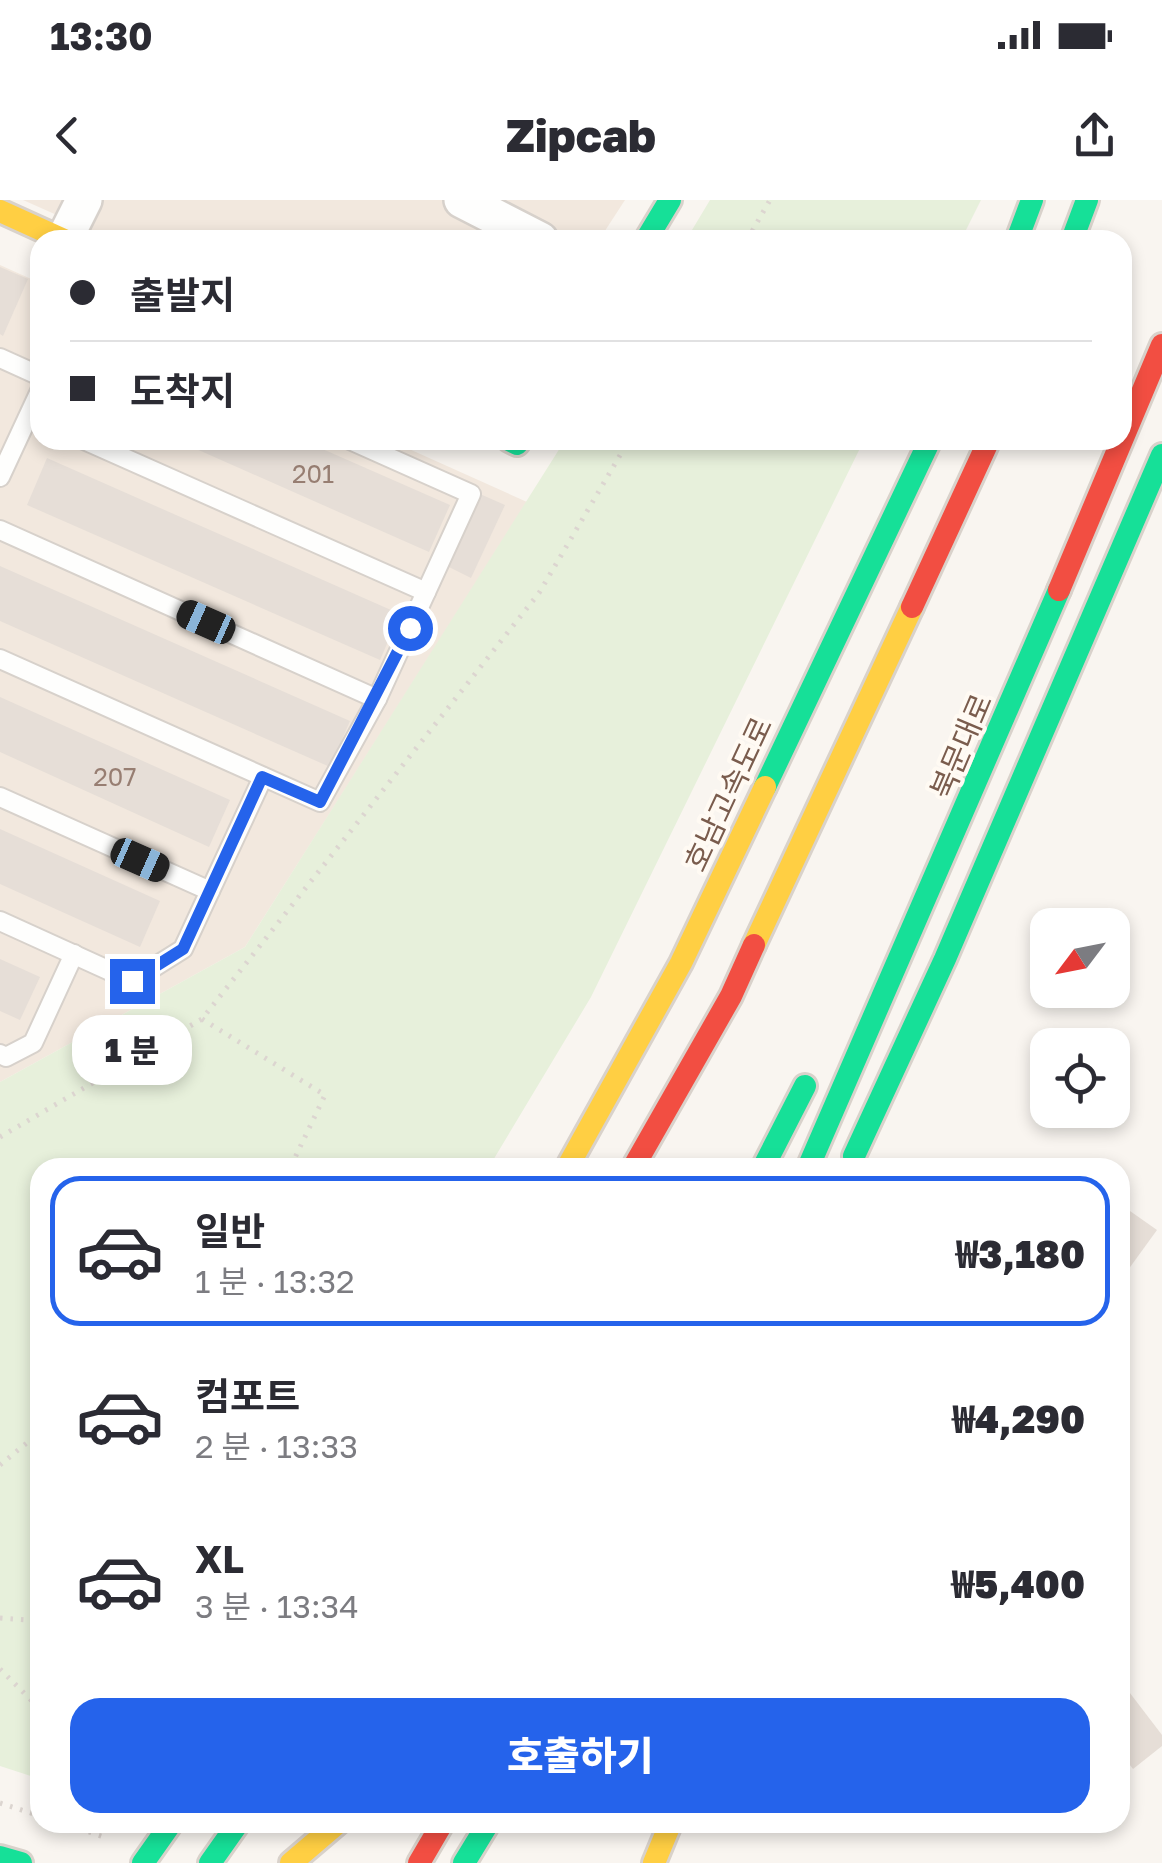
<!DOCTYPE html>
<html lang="ko">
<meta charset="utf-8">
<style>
:root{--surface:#fff;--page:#f2f2f3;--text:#2b2b33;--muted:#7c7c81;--line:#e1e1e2;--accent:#2563eb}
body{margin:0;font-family:"Golos Text","Noto Sans KR",sans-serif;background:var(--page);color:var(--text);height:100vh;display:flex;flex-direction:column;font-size:38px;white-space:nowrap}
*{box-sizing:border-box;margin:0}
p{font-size:32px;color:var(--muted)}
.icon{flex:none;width:55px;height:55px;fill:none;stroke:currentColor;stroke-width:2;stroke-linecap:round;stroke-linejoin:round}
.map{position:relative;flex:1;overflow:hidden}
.drawer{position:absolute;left:30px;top:958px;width:1100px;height:675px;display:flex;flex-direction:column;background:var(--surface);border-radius:30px;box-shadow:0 5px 15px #0003}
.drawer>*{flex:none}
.banner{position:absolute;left:30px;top:30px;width:1102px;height:220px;border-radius:30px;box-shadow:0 5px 15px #0003;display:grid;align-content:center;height:220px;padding:0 40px;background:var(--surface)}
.needle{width:65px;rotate:238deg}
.controls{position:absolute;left:1030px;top:708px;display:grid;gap:20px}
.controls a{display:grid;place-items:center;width:100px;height:100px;border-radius:20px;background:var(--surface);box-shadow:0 5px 15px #0003;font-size:50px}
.end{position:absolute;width:45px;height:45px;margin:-22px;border:12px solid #2563eb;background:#fff;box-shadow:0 0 0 5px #fff}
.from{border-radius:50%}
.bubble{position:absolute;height:70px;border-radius:30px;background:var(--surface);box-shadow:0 5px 15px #0003;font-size:32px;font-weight:800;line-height:70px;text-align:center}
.car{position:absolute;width:30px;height:60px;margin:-30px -15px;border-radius:12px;box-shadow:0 0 8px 2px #0007;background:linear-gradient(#222 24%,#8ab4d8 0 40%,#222 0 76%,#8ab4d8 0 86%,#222 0)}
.banner b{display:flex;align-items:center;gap:35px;height:95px;font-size:38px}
.banner b+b{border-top:2px solid var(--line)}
.banner i{width:25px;height:25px;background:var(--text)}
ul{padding:18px 0 0;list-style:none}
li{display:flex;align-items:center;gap:30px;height:150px;margin:0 20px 15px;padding:0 20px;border:5px solid transparent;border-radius:30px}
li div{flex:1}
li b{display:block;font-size:38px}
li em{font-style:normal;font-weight:800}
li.on{border-color:var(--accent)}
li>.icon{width:90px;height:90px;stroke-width:1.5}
.cta{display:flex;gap:20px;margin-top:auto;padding:20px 40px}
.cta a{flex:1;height:115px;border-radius:30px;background:var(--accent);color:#fff;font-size:40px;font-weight:800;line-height:115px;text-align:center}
.status{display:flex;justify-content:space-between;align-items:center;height:70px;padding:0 50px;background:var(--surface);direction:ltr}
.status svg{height:28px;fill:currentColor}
header{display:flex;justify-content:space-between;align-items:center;height:130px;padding:0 40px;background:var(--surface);font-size:45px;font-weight:800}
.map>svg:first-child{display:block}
.residential{fill:#f2e8de}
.green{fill:#e7f0db}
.building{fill:#e6ded7}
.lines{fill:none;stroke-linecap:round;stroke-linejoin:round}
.lane-casing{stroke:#d7d1cb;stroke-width:22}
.street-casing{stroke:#d7d1cb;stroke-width:40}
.fast-casing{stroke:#d9d2cb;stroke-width:28}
.slow-casing{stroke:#d9d2cb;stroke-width:28}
.jam-casing{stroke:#d9d2cb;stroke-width:28}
.path{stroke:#dcd5d0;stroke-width:5;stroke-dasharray:2.5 8;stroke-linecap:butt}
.lane{stroke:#fefefd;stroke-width:18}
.street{stroke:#fefefd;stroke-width:35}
.fast{stroke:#16e098;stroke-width:22}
.slow{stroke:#ffcf43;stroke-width:22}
.jam{stroke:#f24e42;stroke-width:22}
.route{stroke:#2563eb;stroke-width:12}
.labels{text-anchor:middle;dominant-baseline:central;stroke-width:8;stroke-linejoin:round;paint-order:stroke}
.number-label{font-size:25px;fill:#977e72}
.street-label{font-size:30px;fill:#7a5c4d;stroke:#fffaf3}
</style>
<div class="status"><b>13:30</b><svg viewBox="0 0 49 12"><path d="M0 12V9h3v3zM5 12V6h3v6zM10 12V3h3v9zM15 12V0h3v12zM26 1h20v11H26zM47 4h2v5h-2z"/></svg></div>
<header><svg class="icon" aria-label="back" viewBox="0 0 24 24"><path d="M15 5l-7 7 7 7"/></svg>Zipcab<svg class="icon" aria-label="share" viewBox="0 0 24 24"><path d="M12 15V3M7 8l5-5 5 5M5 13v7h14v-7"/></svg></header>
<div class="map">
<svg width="1162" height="1663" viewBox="0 0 1162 1663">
<rect width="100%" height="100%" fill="#f9f5f0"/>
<g class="residential">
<polygon points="23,0 625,0 599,40 113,40"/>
<polygon points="0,65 40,83 40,240 389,240 527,302 245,747 0,882"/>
</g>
<g class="green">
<polygon points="710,0 981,0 961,40 686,40"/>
<polygon points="565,240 864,240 591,797 489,967 40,968 40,1579 0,1566 0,882 245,747"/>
</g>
<g class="building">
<polygon points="0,67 28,79 3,136 0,134"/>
<polygon points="176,240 302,240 450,305 429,352"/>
<polygon points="47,258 400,414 380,460 27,305"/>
<polygon points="480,294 505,305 471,378 447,366"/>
<polygon points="0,366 350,521 330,567 0,421"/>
<polygon points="0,497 230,600 209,647 0,552"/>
<polygon points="0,629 160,701 140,747 0,684"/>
<polygon points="0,759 40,777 20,820 0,811"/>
<polygon points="1120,1004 1157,1030 1120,1081"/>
<polygon points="1120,1480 1162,1535 1162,1546 1133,1569 1120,1552"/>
</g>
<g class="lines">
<g class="lane-casing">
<g id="lane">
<polyline points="0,158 40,176"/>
<polyline points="84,240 426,392"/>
<polyline points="0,277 40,191"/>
<polyline points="0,330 377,499"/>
<polyline points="0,459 320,602 377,499 471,294 350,240"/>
<polyline points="0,597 210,691"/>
<polyline points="0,721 132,781 183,749 263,577"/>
<polyline points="0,854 6,857 33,843 74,754"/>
</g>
</g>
<g class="street-casing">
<g id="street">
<polyline points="462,0 540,40"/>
<polyline points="64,40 84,0"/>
</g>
</g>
<g class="fast-casing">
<g id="fast">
<polyline points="646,40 670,0"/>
<polyline points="1017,40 1032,0"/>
<polyline points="1072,40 1087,0"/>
<polyline points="509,240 517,244 520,240"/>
<polyline points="765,587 930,240"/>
<polyline points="854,956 945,759 1162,255"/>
<polyline points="763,968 805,886"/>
<polyline points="808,968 1059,390"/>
<polyline points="0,1657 21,1663"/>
<polyline points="143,1663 172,1622"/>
<polyline points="210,1663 239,1622"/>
<polyline points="464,1663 489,1622"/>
</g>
</g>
<g class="slow-casing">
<g id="slow">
<polyline points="0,11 64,40"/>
<polyline points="754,745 912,407"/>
<polyline points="567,968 681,763 765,587"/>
<polyline points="291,1663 339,1622"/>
<polyline points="654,1663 671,1622"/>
</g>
</g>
<g class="jam-casing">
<g id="jam">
<polyline points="1059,390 1162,145"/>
<polyline points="912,407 989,240"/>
<polyline points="633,968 731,796 754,745"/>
<polyline points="419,1663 443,1622"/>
</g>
</g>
<g class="path">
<polyline points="747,40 770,0"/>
<polyline points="202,819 325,895 290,968"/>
<polyline points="0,937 202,819 539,393 629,240"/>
<polyline points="0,1265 40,1232"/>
<polyline points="0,1418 40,1421"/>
<polyline points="0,1469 40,1509"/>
<polyline points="0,1603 40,1616"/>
<polyline points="59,1622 107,1638"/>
</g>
<use href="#lane" class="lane"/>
<use href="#street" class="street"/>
<use href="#fast" class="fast"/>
<use href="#slow" class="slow"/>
<use href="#jam" class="jam"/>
</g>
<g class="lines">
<polyline class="route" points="132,781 183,749 262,577 320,602 410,428"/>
</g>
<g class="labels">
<g class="number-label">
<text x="313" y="273">201</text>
<text x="115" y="576">207</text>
</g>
<g class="street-label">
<text transform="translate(961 546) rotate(-67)">북문대로</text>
<text transform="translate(728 594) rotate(-65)">호남고속도로</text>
</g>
</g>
</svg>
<div class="controls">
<a><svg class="needle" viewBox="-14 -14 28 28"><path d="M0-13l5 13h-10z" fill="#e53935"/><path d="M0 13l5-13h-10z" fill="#7c7c81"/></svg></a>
<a><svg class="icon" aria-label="locate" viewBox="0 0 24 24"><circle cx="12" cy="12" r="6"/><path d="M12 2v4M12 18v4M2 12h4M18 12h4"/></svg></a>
</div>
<i class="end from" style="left:410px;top:428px"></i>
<i class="end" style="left:132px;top:781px"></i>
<div class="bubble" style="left:72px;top:815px;width:120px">1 분</div>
<i class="car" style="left:206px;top:422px;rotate:294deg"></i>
<i class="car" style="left:140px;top:660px;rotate:114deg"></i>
<div class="banner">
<b><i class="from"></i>출발지</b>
<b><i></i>도착지</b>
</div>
<section class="drawer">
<ul>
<li class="on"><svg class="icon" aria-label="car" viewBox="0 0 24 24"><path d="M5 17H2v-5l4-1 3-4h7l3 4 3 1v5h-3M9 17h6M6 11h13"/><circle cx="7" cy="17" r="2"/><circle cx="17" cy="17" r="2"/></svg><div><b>일반</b><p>1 분 · 13:32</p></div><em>₩3,180</em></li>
<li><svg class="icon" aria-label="car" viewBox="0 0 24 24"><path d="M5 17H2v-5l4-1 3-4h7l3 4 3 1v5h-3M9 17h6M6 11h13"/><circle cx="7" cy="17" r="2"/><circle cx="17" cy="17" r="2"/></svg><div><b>컴포트</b><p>2 분 · 13:33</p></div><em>₩4,290</em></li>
<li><svg class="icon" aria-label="car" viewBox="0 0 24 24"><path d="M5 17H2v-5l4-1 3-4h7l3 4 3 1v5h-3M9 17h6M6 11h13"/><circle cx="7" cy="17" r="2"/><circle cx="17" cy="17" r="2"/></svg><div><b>XL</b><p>3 분 · 13:34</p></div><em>₩5,400</em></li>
</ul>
<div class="cta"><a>호출하기</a></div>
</section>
</div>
